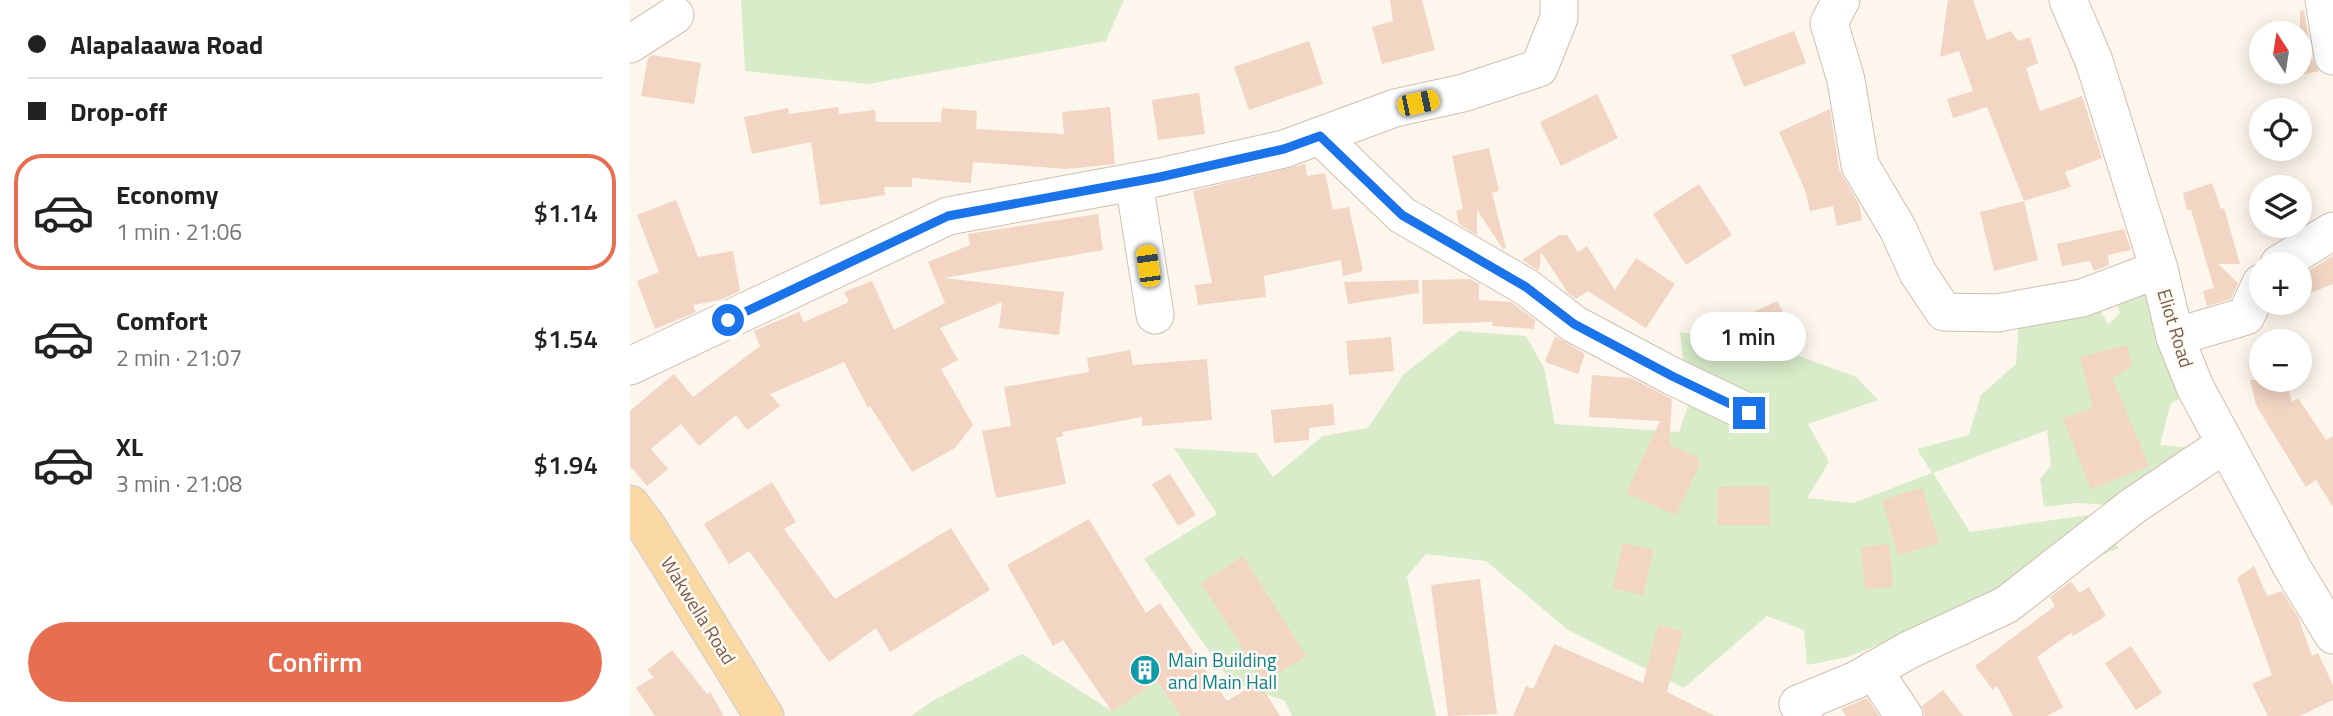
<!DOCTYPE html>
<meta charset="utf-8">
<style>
:root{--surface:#fff;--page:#f6f6f6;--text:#222;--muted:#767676;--line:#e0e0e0;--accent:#e76f51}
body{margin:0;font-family:"Titillium Web",sans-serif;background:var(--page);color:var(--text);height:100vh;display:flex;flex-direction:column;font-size:26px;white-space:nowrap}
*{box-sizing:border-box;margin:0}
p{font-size:23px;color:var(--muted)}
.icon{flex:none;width:38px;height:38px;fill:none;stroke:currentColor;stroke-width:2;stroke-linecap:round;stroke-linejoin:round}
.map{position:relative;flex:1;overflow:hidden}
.drawer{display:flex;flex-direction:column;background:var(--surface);width:630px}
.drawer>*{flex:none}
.top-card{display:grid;align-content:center;height:154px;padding:0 28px;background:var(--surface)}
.needle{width:46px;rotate:348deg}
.controls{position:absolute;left:1619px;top:21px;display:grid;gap:14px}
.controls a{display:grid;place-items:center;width:63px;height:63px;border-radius:50%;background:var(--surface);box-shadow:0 4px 18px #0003;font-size:35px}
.end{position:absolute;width:32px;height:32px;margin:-16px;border:9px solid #1a73e8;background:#fff;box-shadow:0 0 0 4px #fff}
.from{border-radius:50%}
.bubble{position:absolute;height:49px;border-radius:24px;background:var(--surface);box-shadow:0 4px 18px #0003;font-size:23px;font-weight:600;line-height:49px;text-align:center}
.car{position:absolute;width:21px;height:42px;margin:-21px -10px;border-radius:9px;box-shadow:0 0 5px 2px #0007;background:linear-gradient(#f5c518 24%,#345 0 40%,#f5c518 0 76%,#345 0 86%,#f5c518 0)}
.top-card b{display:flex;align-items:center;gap:24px;height:66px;font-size:26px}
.top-card b+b{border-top:2px solid var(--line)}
.top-card i{width:18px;height:18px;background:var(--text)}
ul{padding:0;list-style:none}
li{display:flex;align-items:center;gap:21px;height:116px;margin:0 14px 10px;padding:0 14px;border:4px solid transparent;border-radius:28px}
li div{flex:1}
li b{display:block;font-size:26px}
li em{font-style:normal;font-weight:600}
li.active{border-color:var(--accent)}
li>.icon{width:63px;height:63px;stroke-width:1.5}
.action{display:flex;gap:14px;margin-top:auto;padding:14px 28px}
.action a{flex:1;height:80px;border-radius:42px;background:var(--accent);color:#fff;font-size:28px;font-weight:600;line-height:80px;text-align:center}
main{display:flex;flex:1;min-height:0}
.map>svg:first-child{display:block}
.green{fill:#d8ecc9}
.building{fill:#f3d5c3}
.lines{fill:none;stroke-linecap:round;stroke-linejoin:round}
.minor-casing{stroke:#d1beb0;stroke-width:39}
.major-casing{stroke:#dad1cd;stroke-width:41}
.minor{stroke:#fff;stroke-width:37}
.major{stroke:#fbd9a5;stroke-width:38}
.route{stroke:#1a73e8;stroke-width:9}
.labels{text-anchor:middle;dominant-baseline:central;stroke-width:5;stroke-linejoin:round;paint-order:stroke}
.street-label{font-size:19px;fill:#7a5c4d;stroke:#fffaf3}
.culture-label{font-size:19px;fill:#0d838f;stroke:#fffaf3;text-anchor:start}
</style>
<main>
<section class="drawer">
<div class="top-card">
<b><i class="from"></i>Alapalaawa Road</b>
<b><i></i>Drop-off</b>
</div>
<ul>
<li class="active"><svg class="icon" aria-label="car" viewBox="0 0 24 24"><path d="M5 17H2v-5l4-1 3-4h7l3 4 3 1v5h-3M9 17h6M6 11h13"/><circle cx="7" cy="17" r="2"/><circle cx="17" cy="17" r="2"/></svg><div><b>Economy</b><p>1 min · 21:06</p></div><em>$1.14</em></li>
<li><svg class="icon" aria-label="car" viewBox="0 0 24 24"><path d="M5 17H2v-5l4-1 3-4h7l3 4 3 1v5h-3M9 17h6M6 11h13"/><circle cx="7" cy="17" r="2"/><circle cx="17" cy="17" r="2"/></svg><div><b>Comfort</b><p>2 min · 21:07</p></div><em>$1.54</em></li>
<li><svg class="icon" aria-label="car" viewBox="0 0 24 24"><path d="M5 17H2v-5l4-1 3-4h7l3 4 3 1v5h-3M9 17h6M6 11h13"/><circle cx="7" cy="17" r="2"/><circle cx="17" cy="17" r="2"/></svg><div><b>XL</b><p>3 min · 21:08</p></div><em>$1.94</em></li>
</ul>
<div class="action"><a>Confirm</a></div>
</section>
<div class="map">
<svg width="1703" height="716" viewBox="0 0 1703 716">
<rect width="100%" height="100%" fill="#fdf6ec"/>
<g class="green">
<polygon points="111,0 494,0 476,41 238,84 115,71"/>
<polygon points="1523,279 1553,285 1551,324 1565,387 1540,405 1530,445 1562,448 1503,506 1446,503 1414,507 1410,479 1421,465 1417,430 1303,473 1340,532 1458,515 1489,548 1218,657 1177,665 1174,630 1137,616 1054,688 938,630 856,561 796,554 777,576 806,716 662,716 655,701 600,681 514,559 587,514 544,448 626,453 643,477 693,436 738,428 774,374 829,331 896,336 914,368 925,424 1049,432 1058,406 1050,332 1102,341 1172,357 1226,377 1248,400 1178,424 1199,462 1177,498 1223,503 1302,473 1287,449 1339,435 1351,395 1386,364 1389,323 1469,307 1478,325 1490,313 1482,292"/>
<polygon points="392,654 482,711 527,681 551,716 281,716 304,700"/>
</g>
<g class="building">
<polygon points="760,0 792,0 805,50 752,64 742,27 763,21"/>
<polygon points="1318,0 1343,0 1357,40 1381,31 1388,41 1400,37 1408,63 1396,68 1410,111 1452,96 1472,158 1435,172 1441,187 1394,201 1357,107 1323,118 1317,99 1343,91 1329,51 1310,57"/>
<polygon points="1674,10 1682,59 1689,71 1670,75 1670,11"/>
<polygon points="1164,31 1176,63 1114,87 1101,55"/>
<polygon points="679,41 693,84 619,110 604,67"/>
<polygon points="22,55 71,63 64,104 11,96 18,58"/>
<polygon points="569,93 575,134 528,140 522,100"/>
<polygon points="967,94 988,138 931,166 910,122"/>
<polygon points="208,107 209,114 245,110 246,122 311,122 312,108 347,111 346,129 434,134 432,112 480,107 485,164 437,169 343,162 341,183 282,178 282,187 254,187 255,195 190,205 181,142 122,154 114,117 158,108 159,114"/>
<polygon points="1200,109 1209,169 1229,204 1232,220 1207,226 1203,206 1180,211 1175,190 1149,132"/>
<polygon points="859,148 869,191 862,193 876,248 873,249 847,210 847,235 829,224 826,211 833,209 822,156"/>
<polygon points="675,164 677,176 695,173 703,210 719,207 733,271 713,276 711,260 634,276 636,297 568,305 565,285 582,283 563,191"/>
<polygon points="1582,183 1591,209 1594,208 1610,264 1588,264 1608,283 1601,299 1577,306 1573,291 1584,288 1561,210 1557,210 1553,193"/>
<polygon points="1069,184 1102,235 1056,265 1023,214"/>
<polygon points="46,200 68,257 103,251 110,291 90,300 63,305 66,312 25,329 7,281 29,272 7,215"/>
<polygon points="1394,201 1408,260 1364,271 1350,212"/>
<polygon points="468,214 473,250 314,278 434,292 429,335 369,328 372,302 310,328 328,360 311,369 343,425 325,448 282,472 240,406 238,408 214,362 140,394 150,406 117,430 106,415 69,446 51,424 21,449 38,469 17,486 0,466 0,411 44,374 63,397 130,346 124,331 169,312 174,322 219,302 214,292 242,281 264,330 315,303 298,262 340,245 338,234"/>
<polygon points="1494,229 1501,250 1478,255 1479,265 1464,271 1460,261 1432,266 1427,244"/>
<polygon points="929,235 937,235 948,252 957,246 985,290 1006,258 1045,284 1016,328 958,291 946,299 938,293 911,252 909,271 892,260"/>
<polygon points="1703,256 1703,284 1670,297 1670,276"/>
<polygon points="840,279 849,284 849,300 881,302 905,320 904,329 862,326 863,322 793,324 792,280"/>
<polygon points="788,280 789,293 718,304 714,282"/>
<polygon points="1147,301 1157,320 1119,338 1109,319"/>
<polygon points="925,336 955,354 948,374 915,362"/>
<polygon points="761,337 764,371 719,375 716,341"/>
<polygon points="1497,345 1502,366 1482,378 1519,466 1461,489 1433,419 1463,407 1450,357"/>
<polygon points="500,350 503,365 577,359 582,420 512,426 512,417 432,432 433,436 426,438 436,484 366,498 352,431 381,426 374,387 459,372 457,358"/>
<polygon points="962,375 1001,378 1042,399 1039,444 1069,458 1069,466 1046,515 996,493 1030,421 959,417"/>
<polygon points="1620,380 1656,380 1662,402 1668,398 1696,440 1703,436 1703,507 1686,480 1676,487 1626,405"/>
<polygon points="703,404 705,425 679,428 679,440 644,443 641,410"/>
<polygon points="540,474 566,515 548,526 522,484"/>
<polygon points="142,482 166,522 154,529 205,599 321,528 360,590 260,652 246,628 199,662 119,551 99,564 74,524"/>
<polygon points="1139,486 1140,525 1088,525 1088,487"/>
<polygon points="1292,488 1309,543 1268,555 1252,500"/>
<polygon points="459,519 516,613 530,603 597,701 629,682 650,716 551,716 527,681 482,712 433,640 423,646 377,565"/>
<polygon points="993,543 1024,550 1013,595 983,588"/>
<polygon points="1259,544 1263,587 1235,589 1231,547"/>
<polygon points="613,556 676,656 634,682 571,583"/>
<polygon points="1624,566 1637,596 1652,591 1668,617 1682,656 1688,653 1703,685 1703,700 1670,716 1638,716 1622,684 1642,675 1607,578"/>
<polygon points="850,579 867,714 818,716 801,585"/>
<polygon points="1441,581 1449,593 1459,587 1476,616 1443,636 1441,633 1407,657 1433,707 1417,716 1383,716 1367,686 1363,690 1345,666 1425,606 1420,597"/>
<polygon points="1028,625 1053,631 1037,692 1085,716 883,716 896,686 903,689 924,644 1013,683"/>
<polygon points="1501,646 1532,693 1506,710 1475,663"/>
<polygon points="42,650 77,694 80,692 94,716 25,716 6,688 24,677 17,670"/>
<polygon points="1313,690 1333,716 1295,716 1292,706"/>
<polygon points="1237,698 1249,716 1216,716 1211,709"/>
</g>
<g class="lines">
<g class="minor-casing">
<g id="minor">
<polyline points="1211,0 1199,23 1216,80 1230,165 1268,229 1288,273 1314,312 1367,313 1452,298 1529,269"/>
<polyline points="1438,0 1464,61 1529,269 1545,337 1565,387 1663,569 1703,635"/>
<polyline points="1694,0 1703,56"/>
<polyline points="0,44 45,15"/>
<polyline points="690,136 772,215 896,287 944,324 1042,376 1119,413"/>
<polyline points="504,182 525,315"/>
<polyline points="1649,264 1703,231"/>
<polyline points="1545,337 1616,316 1631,283"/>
<polyline points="0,366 318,216 530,177 654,149 765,108 833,93 909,68 929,18 929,0"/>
<polyline points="1243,670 1274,716"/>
<polyline points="1174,716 1168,704 1226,680 1279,650 1376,605 1503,506 1595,444"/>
</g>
</g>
<g class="major-casing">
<polyline id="major" points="0,505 18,529 134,716"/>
</g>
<use href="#minor" class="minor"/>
<use href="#major" class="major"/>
</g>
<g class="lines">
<polyline class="route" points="98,320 318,216 530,177 654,149 690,136 772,215 896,287 944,324 1042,376 1119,413"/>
</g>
<defs>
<g id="building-disc" transform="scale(1.575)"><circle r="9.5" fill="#0f9aa8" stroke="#fffaf3"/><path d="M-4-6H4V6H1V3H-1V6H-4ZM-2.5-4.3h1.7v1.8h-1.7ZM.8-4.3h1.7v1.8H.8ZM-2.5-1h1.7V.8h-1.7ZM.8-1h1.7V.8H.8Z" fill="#fff"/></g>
</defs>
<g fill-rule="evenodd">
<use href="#building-disc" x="515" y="670"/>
</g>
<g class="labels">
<g class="street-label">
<text transform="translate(1546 328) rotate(73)">Eliot Road</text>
<text transform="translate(69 610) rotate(58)">Wakwella Road</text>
</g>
<g class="culture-label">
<text x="538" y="659">Main Building<tspan x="538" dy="22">and Main Hall</tspan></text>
</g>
</g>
</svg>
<div class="controls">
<a><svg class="needle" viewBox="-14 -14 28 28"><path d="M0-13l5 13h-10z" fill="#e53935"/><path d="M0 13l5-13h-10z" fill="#767676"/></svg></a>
<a><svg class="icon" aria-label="locate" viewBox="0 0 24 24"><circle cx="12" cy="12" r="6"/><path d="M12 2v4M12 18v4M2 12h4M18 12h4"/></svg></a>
<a><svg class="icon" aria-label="layers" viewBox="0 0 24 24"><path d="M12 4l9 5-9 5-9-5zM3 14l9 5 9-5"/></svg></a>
<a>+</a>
<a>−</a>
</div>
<i class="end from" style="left:98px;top:320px"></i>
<i class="end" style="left:1119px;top:413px"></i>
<div class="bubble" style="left:1060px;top:312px;width:116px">1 min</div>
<i class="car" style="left:788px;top:103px;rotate:78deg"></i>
<i class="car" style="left:518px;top:266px;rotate:352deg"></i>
</div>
</main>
